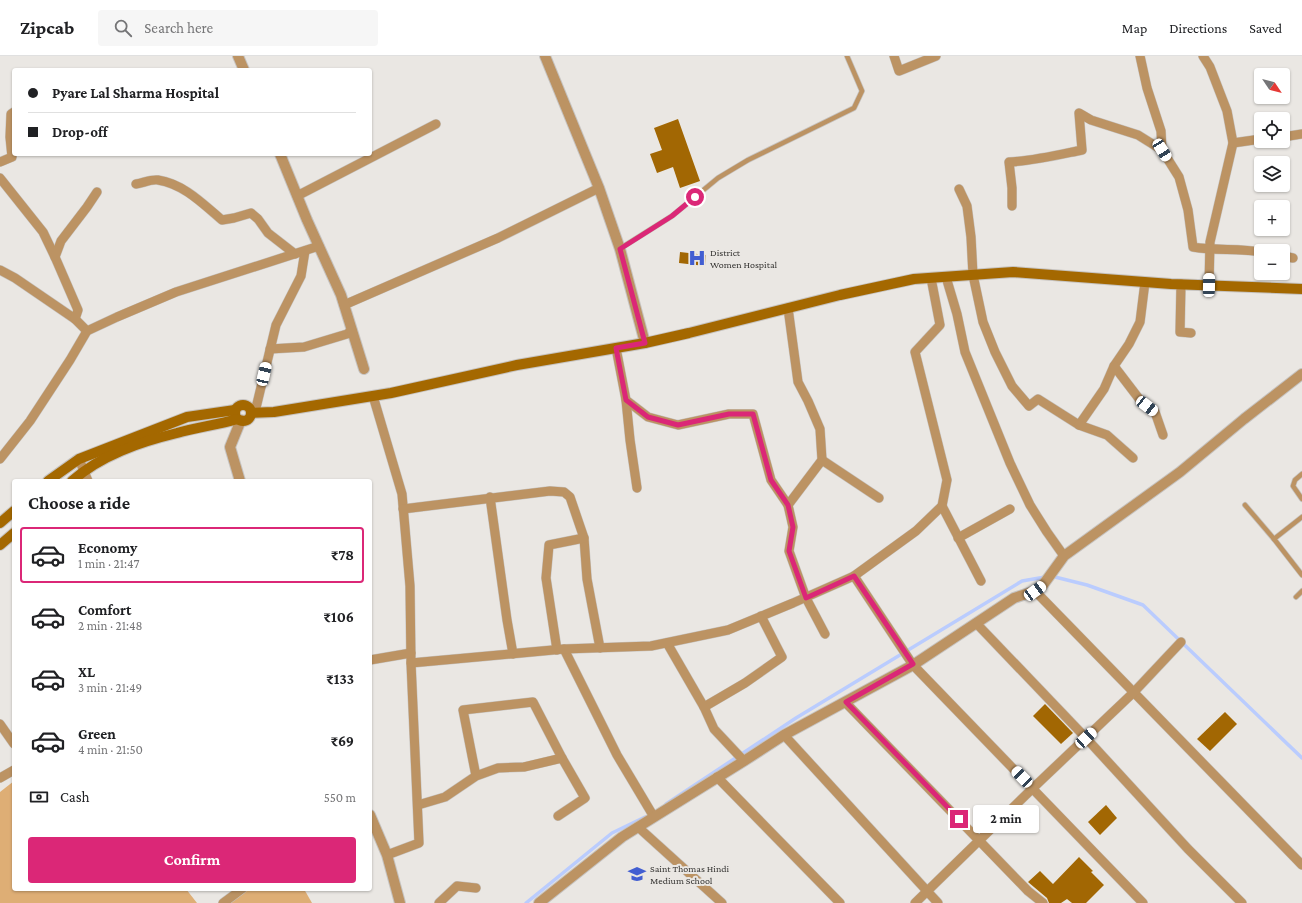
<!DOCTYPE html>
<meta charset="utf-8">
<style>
:root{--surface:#fff;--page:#f6f6f6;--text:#202124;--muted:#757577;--line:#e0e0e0;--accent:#db2777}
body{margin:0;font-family:"Crimson Pro",serif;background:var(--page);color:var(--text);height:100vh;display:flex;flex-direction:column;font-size:15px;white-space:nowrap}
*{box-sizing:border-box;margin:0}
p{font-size:13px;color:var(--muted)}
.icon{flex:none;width:22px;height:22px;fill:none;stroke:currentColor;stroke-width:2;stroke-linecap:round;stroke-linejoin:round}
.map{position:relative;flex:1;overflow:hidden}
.side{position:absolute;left:12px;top:423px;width:360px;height:412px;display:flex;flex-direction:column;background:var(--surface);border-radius:4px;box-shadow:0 1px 3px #0004}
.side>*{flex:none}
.hud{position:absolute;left:12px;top:12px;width:360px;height:88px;border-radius:4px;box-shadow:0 1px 3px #0004;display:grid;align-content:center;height:88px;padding:0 16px;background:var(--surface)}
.needle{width:26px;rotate:125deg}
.fabs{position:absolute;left:1254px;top:12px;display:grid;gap:8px}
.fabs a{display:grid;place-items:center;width:36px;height:36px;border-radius:4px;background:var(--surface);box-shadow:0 1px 3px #0004;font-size:20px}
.end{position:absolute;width:18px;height:18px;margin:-9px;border:5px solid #db2777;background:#fff;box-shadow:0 0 0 2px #fff}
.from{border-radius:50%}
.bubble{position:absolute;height:28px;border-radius:4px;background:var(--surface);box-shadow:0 1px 3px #0004;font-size:13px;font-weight:700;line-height:28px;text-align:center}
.car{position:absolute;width:12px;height:24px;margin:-12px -6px;border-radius:5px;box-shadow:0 0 3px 1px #0007;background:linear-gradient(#fff 24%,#345 0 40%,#fff 0 76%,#345 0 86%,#fff 0)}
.hud b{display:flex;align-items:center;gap:14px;height:38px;font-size:15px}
.hud b+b{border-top:1px solid var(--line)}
.hud i{width:10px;height:10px;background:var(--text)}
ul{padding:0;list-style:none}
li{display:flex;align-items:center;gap:12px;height:56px;margin:0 8px 6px;padding:0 8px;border:2px solid transparent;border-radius:4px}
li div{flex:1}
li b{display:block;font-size:15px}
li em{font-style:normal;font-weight:700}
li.selected{border-color:var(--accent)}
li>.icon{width:36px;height:36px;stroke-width:1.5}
h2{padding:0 16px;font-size:18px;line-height:48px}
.pay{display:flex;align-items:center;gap:10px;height:44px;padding:0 16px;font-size:15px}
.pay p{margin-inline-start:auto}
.primary-button{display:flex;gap:8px;margin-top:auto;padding:8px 16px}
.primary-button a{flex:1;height:46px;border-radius:4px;background:var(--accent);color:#fff;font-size:16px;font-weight:700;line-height:46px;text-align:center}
header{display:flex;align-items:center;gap:24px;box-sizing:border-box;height:56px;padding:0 20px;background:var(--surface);border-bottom:1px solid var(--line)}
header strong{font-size:19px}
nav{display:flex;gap:22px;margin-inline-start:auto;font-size:14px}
.search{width:280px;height:36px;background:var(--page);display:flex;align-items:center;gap:10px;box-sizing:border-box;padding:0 14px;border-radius:4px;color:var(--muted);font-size:15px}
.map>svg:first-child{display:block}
.green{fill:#deae75}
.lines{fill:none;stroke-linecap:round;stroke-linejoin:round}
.stream{stroke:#baccfe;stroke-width:3.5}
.building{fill:#a26703}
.service-casing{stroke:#c6c3c0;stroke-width:6}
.minor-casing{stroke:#c6c3c0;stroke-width:10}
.tertiary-casing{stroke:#c6c3c0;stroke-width:12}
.secondary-casing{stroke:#c6c3c0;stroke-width:12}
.service{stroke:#bc9363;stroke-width:4.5}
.minor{stroke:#bc9363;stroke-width:9}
.tertiary{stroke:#bc9363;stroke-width:10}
.secondary{stroke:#a46800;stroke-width:10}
.route{stroke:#db2777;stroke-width:5}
.labels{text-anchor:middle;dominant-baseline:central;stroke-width:4;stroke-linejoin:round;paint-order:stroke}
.poi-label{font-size:10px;fill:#353432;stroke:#eae7e3;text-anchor:start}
</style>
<header>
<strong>Zipcab</strong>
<div class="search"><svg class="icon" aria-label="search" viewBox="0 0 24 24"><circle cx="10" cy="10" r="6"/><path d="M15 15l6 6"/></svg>Search here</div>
<nav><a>Map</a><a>Directions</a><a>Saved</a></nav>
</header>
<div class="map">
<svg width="1302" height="847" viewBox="0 0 1302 847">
<rect width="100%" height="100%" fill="#eae7e3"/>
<g class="green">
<polygon points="14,725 14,833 186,833 197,847 0,847 0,736"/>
<polygon points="249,833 304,833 312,847 230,847"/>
</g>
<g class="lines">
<g class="stream">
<polyline points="1051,520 1087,529 1143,549 1302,702"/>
<polyline points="666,748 796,662 1022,525 1045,521"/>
<polyline points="526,847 612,777 645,761"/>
</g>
</g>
<g class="building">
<polygon points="678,63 700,125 680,132 673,111 657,117 650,98 662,94 654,72"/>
<polygon points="680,196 706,199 705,210 679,207"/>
<polygon points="1045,648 1073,677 1061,688 1033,660"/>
<polygon points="1225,656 1237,668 1210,695 1197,683"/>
<polygon points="1106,749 1117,762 1100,779 1088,766"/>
<polygon points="1079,801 1093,815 1091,816 1104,829 1086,847 1072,847 1067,843 1061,847 1049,847 1047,842 1028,826 1040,815 1053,828"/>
</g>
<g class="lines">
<g class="service-casing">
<g id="service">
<polyline points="621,192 672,160 718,122 748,104 854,52 862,35 847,0"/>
<polyline points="1302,418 1295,424 1293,430 1302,443"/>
<polyline points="1245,449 1274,483"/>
<polyline points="1302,461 1274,483 1302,519"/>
<polyline points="1296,541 1302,535"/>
</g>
</g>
<g class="minor-casing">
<g id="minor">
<polyline points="894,0 899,15 936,0"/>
<polyline points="1140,0 1147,32 1161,75 1162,94"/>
<polyline points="1203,0 1210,11 1227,55 1233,87 1210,186 1209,229"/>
<polyline points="1283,81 1302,78"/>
<polyline points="1233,87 1261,83"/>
<polyline points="0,106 12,101 10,81 11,58 14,56"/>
<polyline points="0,122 43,176 55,201"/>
<path d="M136,128C143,127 151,123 158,124C184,128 203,148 222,164L234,162L251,157L258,163L268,177L295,198"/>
<polyline points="959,133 967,150 971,181 973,219 983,266 995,296 1012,330 1029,350 1038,343 1079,369 1104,333 1114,310 1129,288 1140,266 1145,226"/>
<polyline points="297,140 436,68"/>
<path d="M1012,150V132L1009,106C1034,105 1058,99 1082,94L1079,57L1091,64L1138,79L1162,94L1179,121L1188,154L1193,191C1216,195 1238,192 1261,196"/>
<polyline points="1283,200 1293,202"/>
<polyline points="0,214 15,222 75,263 87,275"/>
<polyline points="946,221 957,258 965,296 1010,407 1030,449 1047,476 1064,500"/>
<polyline points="931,222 940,269 915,296 947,424 942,450 916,475 854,520 913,609 1143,847"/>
<polyline points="1181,228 1180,276 1191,277"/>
<polyline points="344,249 498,182 599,132"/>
<polyline points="788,252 798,326 808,345 820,373 822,404 788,449 793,471 789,495 806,542 825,578"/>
<polyline points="75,263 78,254 55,201 61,185 87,151 97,136"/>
<polyline points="616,292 626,344 648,361 678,369 729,358 753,358 771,424 788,449"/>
<polyline points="270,293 304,291 347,278 352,274"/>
<polyline points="1114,310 1140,344 1155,356 1163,379"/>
<polyline points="373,340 402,438 410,530 411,607 419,787 387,799"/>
<polyline points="626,344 630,384 637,432"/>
<polyline points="255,356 276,269 301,220 305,195"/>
<polyline points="1079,369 1107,379 1133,402"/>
<polyline points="0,403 30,365 70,304 87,275 117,261 176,236 319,190"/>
<polyline points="79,403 88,425"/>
<polyline points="822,404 879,442"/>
<polyline points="490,441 507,564 513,598"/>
<polyline points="942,450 981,525"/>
<polyline points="403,453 550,435 564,436 570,441 584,482 587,523 600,592"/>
<polyline points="958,482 1010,453"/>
<polyline points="1035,535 1302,809"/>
<polyline points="976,567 1086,682 1188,793 1242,847"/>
<polyline points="667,587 704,651 745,627 782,601 761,560"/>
<polyline points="564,593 617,699 654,761"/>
<polyline points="557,594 546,522 549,489 584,482"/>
<polyline points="370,604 411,597"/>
<polyline points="411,607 564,593 651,590 728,574 793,547 854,520"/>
<polyline points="845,646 1028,835 1043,847"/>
<polyline points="704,651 714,673 744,705"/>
<polyline points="0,668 14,688"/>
<polyline points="784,679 938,847"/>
<polyline points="717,721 840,847"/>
<polyline points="0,722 14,714"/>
<polyline points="418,749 445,741 476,720 498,712 524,711 562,702 533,646 463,654 476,720"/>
<polyline points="558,760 585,742 562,702"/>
<polyline points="638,771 722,847"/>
<polyline points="223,847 242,833"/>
<polyline points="439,847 457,830 476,832"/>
<polyline points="915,847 1033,732 1134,636 1181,586"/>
</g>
</g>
<g class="tertiary-casing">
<g id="tertiary">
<polyline points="238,0 244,14"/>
<polyline points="545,0 599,132 620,193 645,287"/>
<polyline points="280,98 307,164 341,239 364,313"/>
<polyline points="240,425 230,391 241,364"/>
<polyline points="370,759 387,799 400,847"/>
<polyline points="539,847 622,781 744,705 784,679 913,609 1014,542 1035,535 1043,529 1064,500 1180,416 1244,363 1302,318"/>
</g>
</g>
<g class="secondary-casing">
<g id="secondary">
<circle cx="243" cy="357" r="8"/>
<polyline points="251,357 274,356 391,337 517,309 645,287 689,277 840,239 914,223 1013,216 1171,228 1302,233"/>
<polyline points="48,425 79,403 187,361 235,354"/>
<path d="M72,425C101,399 140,386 177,377C197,371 218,369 237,363"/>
<polyline points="0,467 14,455"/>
<polyline points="0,489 14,477"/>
</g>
</g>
<use href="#service" class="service"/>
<use href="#minor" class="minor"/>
<use href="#tertiary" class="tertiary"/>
<use href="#secondary" class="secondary"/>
</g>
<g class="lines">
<polyline class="route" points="695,141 672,160 620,193 645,287 616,292 626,344 648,361 678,369 729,358 753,358 771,424 788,449 793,471 789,495 806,542 854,520 913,608 846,646 959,763"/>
</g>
<defs>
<g id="hospital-bare" transform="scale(1.38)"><path d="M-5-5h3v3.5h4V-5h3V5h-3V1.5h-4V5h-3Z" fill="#425ed1" stroke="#eae7e3" stroke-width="2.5" paint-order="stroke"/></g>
<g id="school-bare" transform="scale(1.38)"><path d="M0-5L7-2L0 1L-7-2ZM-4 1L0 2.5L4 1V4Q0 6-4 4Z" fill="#425ed1" stroke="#eae7e3" stroke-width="2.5" paint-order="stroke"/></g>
</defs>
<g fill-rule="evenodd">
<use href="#hospital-bare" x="697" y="202"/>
<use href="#school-bare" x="637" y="818"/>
</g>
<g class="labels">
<g class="poi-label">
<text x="710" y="196">District<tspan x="710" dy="12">Women Hospital</tspan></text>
<text x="650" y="812">Saint Thomas Hindi<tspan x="650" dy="12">Medium School</tspan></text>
</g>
</g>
</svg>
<div class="fabs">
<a><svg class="needle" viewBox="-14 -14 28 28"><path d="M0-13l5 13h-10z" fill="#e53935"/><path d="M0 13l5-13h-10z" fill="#757577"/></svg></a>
<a><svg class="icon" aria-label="locate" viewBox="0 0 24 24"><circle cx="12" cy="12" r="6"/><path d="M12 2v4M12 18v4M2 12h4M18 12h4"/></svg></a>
<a><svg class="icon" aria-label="layers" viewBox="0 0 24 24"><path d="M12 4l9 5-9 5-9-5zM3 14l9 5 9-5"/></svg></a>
<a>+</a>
<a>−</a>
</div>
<i class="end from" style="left:695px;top:141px"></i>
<i class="end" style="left:959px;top:763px"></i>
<div class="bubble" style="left:973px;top:749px;width:66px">2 min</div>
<i class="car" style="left:1162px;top:94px;rotate:148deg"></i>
<i class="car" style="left:1209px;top:229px;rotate:1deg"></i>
<i class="car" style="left:264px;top:318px;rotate:13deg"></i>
<i class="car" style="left:1147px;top:350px;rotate:128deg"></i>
<i class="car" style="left:1035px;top:535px;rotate:54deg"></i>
<i class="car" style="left:1086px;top:682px;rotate:47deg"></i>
<i class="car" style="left:1022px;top:721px;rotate:316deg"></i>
<div class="hud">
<b><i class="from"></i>Pyare Lal Sharma Hospital</b>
<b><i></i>Drop-off</b>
</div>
<section class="side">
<h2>Choose a ride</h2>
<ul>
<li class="selected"><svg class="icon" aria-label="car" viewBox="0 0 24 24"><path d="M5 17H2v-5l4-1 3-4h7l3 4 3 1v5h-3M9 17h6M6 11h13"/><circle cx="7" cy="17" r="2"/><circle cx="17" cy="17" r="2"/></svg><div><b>Economy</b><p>1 min · 21:47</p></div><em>₹78</em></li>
<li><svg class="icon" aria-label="car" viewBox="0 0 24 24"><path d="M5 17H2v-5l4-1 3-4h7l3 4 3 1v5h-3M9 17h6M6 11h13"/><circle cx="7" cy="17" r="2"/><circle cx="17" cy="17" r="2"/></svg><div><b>Comfort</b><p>2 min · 21:48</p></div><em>₹106</em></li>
<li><svg class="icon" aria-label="car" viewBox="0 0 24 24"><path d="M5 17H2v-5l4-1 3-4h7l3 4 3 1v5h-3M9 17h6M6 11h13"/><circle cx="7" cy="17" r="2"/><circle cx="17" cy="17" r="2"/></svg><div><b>XL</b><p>3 min · 21:49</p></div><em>₹133</em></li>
<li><svg class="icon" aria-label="car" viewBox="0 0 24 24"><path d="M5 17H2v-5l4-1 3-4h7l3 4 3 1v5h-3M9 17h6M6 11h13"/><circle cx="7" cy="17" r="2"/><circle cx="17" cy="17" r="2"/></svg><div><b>Green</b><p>4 min · 21:50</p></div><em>₹69</em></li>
</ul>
<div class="pay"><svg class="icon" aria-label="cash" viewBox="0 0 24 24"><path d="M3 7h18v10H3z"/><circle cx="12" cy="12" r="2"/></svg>Cash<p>550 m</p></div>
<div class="primary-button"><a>Confirm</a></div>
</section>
</div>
